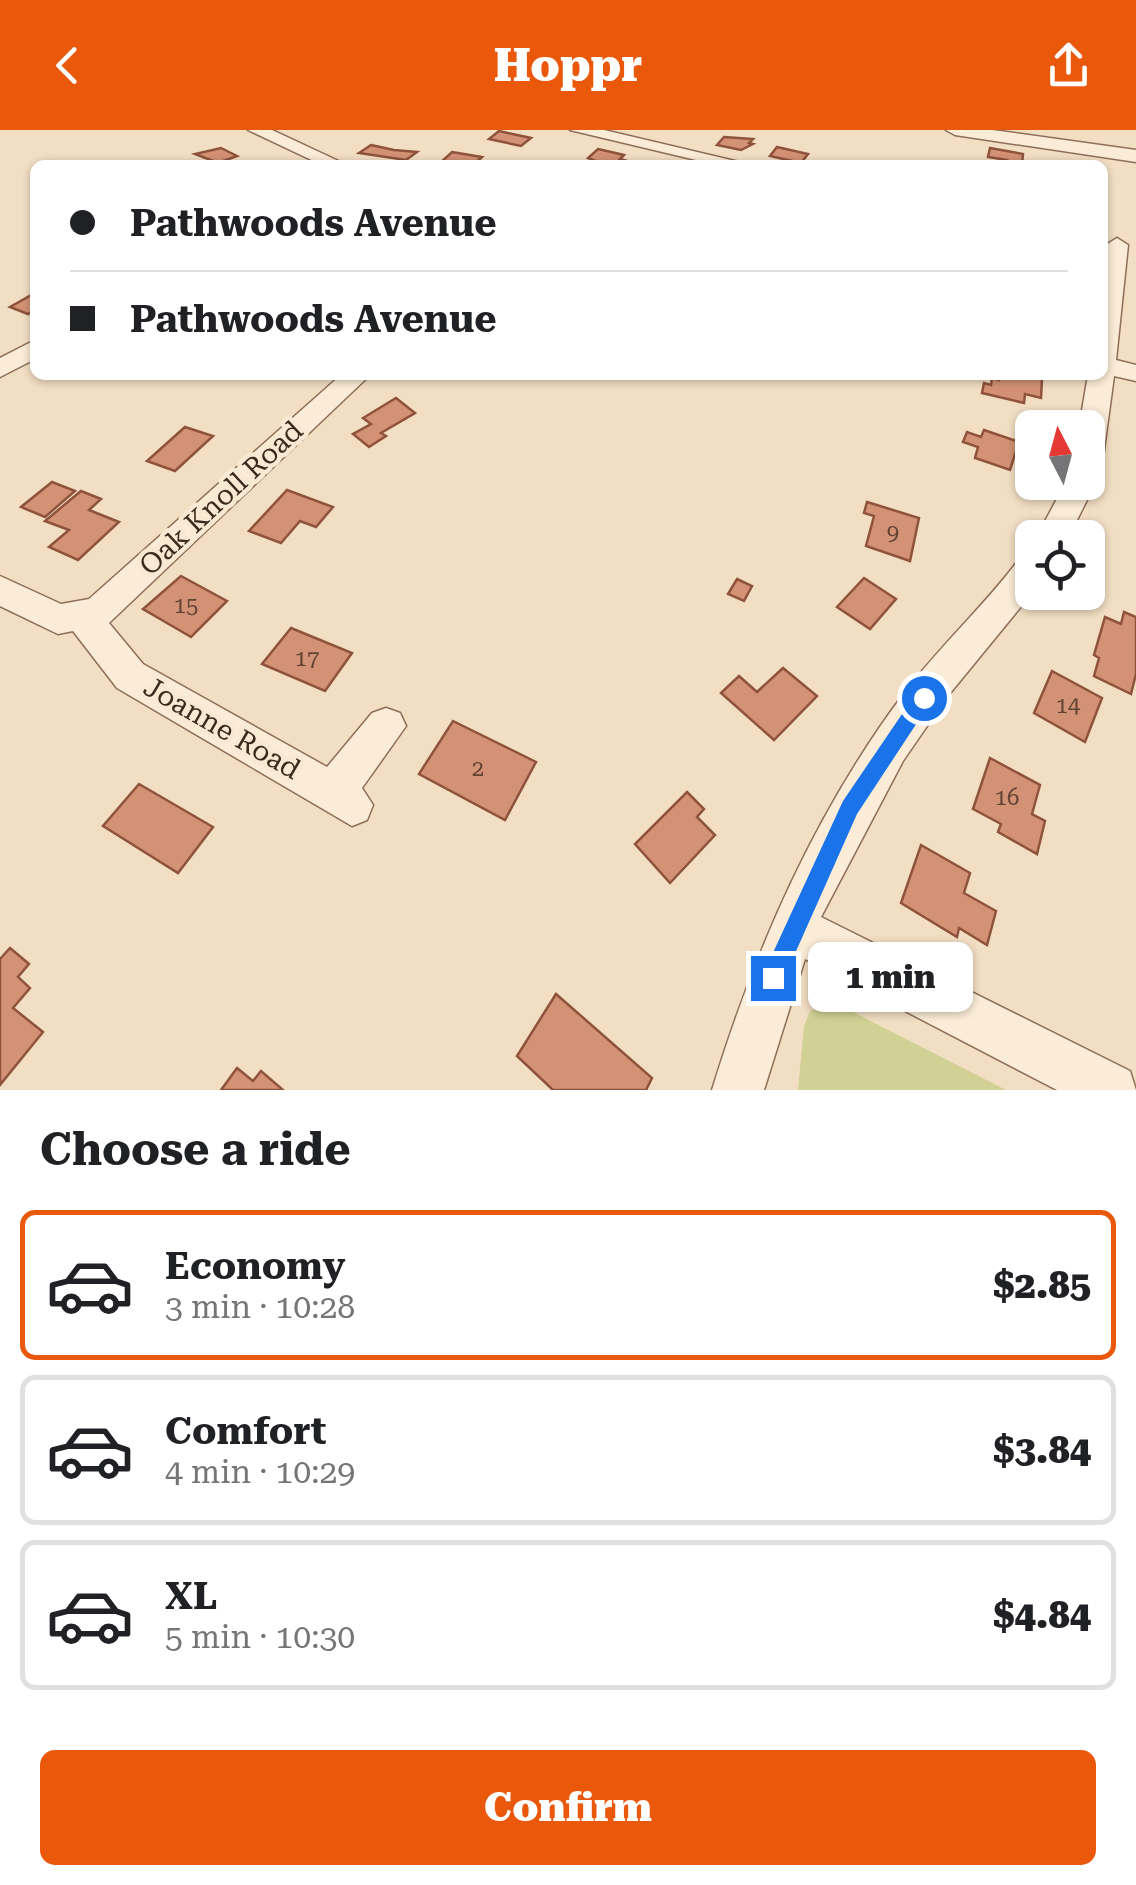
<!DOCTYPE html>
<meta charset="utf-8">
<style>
:root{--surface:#fff;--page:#f6f6f6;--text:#202124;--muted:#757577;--line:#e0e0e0;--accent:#ea580c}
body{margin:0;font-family:"Roboto Serif",serif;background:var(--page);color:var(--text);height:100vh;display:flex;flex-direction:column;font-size:38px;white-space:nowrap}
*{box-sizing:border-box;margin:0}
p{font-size:32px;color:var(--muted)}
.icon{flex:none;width:55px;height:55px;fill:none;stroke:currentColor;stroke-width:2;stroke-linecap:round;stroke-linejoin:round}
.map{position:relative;height:960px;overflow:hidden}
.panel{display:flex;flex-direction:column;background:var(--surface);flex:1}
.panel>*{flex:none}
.top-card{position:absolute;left:30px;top:30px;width:1078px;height:220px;border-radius:15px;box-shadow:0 2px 8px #0004;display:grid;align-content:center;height:220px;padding:0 40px;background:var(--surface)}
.needle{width:65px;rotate:354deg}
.fabs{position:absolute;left:1015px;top:280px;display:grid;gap:20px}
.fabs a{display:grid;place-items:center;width:90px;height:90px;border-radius:15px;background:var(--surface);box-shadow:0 2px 8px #0004;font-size:50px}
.end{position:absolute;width:45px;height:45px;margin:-22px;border:12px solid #1a73e8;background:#fff;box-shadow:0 0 0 5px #fff}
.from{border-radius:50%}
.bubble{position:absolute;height:70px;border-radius:15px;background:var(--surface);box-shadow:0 2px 8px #0004;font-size:32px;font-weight:800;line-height:70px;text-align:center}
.top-card b{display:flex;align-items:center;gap:35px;height:95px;font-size:38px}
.top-card b+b{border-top:2px solid var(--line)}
.top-card i{width:25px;height:25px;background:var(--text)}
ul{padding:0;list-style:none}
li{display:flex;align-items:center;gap:30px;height:150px;margin:0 20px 15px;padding:0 20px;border:5px solid var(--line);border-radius:15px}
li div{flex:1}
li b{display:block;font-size:38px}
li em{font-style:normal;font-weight:800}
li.on{border-color:var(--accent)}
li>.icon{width:90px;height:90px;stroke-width:1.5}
h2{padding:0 40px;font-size:45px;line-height:120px}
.cta{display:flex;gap:20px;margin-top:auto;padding:20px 40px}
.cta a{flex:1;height:115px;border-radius:15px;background:var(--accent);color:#fff;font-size:40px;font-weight:800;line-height:115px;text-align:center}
header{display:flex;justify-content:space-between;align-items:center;height:130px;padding:0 40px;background:var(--accent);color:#fff;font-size:45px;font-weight:800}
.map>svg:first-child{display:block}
.green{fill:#d1d195}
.building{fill:#d39275;stroke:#8f533b;stroke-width:2.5}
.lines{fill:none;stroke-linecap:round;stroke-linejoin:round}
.minor-casing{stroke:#8e6e58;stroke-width:3}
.minor{fill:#fbecd7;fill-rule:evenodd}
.route{fill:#1a73e8}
.labels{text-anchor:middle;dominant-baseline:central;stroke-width:9;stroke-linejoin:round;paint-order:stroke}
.number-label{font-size:22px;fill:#624333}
.street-label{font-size:28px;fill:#3c291d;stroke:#f8e9d3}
</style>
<header><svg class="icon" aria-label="back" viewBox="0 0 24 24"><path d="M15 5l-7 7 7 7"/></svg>Hoppr<svg class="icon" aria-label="share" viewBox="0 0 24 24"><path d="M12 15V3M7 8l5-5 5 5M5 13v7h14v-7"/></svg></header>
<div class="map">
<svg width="1136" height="960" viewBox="0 0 1136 960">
<rect width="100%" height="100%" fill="#f2dec3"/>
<polygon class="green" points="833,871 851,881 1006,960 798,960 804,896 810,881"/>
<g class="building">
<polygon points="499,1 531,8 521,16 489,9"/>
<polygon points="724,7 753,9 749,13 753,14 741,20 717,15"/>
<polygon points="371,15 394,20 417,22 406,30 359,23"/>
<polygon points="777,17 808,24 801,33 770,26"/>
<polygon points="221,18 237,26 218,33 195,24"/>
<polygon points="990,18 1023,24 1022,35 1006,35 1007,30 988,27"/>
<polygon points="598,19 624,25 620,29 627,31 605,35 588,28"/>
<polygon points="452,22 482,27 473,35 438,35"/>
<polygon points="35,163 35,180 28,184 10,177"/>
<polygon points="1000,245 1042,249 1041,268 1025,264 1024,273 982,263 984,253 991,255 992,248 999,250"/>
<polygon points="396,268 415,283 381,303 386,306 369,317 353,304 371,294 363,288"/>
<polygon points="185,297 213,306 175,341 147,331"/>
<polygon points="984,300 1019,312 1010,340 975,328 978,317 963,312 967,302 981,307"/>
<polygon points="52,352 75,361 45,387 21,377"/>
<polygon points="287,360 333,377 316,397 300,391 281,413 249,401"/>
<polygon points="81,361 101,369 89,380 119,392 78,430 49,417 69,400 45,391"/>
<polygon points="867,372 919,388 910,431 866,416 874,386 864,383"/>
<polygon points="181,446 227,471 191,507 143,479"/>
<polygon points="864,448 896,469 870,499 837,477"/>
<polygon points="737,449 752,456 744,471 728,464"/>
<polygon points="1124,482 1136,487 1136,544 1131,564 1094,546 1099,528 1094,525 1105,487 1121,494"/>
<polygon points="291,498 352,523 325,561 262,534"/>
<polygon points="783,538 817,566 774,610 721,563 739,546 757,562"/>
<polygon points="1052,541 1102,568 1085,612 1034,583"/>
<polygon points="453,591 536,632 505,690 419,644"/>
<polygon points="990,628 1040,655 1032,684 1045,691 1037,724 998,702 1001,694 973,679"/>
<polygon points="139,654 213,697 178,743 103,696"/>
<polygon points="687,662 704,679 697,687 715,705 670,753 635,714"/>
<polygon points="921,715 970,743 964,763 996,781 987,815 959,798 957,807 901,773"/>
<polygon points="10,818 29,834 18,847 30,858 13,878 43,902 0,955 0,829"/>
<polygon points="556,864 652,948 646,960 553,960 517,926"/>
<polygon points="237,938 253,951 261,941 283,960 221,960"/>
</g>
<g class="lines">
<g class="minor-casing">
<g id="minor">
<polygon points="248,0 272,0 347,35 322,35"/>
<polygon points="570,0 604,0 752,35 717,35"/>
<polygon points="946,0 992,0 1136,20 1136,32 955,5"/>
<polygon points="1117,108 1128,115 1116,230 1136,235 1136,251 1114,246 1103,327 1098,334 1088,337 1088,298 1079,298 1088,245 1102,245 1106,115"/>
<polygon points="35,210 35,229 0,247 0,228"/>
<polygon points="341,245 370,245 109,493 143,534 327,637 372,583 386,578 400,583 406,596 362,658 373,675 367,690 352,696 117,558 73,501 58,504 0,476 0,446 61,474 89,469"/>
<polygon points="1088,343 1096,352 1068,408 1036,408 1066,352 1088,352"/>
<path d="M1032,424L1033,462L947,567L903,631L821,787L1130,941L1136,960H1057L805,829L764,960H712C756,817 815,682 905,562C941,515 985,475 1020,428Z"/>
</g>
</g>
<use href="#minor" class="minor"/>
</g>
<polygon class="route" points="924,560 930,562 930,573 857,684 781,855 765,855 765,840 843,671 917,562"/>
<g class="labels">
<g class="number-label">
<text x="893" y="402">9</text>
<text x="186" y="475">15</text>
<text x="307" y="528">17</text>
<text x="1068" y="575">14</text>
<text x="478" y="638">2</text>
<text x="1007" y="667">16</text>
</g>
<g class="street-label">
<text transform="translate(221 368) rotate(-43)">Oak Knoll Road</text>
<text transform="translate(222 598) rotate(30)">Joanne Road</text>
</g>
</g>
</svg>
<div class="fabs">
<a><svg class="needle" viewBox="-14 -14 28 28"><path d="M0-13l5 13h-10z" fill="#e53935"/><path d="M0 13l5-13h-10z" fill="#757577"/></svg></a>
<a><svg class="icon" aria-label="locate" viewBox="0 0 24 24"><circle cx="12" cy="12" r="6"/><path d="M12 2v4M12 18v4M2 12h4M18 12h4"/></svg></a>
</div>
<i class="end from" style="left:924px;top:568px"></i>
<i class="end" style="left:773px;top:848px"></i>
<div class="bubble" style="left:808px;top:812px;width:165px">1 min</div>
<div class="top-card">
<b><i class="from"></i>Pathwoods Avenue</b>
<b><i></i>Pathwoods Avenue</b>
</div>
</div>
<section class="panel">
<h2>Choose a ride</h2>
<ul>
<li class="on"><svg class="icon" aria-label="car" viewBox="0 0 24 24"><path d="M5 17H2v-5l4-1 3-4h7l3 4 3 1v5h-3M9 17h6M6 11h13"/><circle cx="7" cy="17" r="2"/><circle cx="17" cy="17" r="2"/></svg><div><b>Economy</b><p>3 min · 10:28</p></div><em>$2.85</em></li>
<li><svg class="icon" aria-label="car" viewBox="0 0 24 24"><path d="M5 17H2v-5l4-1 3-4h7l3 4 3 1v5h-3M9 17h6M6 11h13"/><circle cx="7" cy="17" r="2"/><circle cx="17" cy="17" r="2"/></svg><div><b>Comfort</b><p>4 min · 10:29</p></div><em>$3.84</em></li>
<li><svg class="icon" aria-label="car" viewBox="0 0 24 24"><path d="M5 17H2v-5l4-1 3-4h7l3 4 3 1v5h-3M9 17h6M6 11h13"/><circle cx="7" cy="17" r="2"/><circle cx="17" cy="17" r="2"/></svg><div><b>XL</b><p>5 min · 10:30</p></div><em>$4.84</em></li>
</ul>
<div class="cta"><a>Confirm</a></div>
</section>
